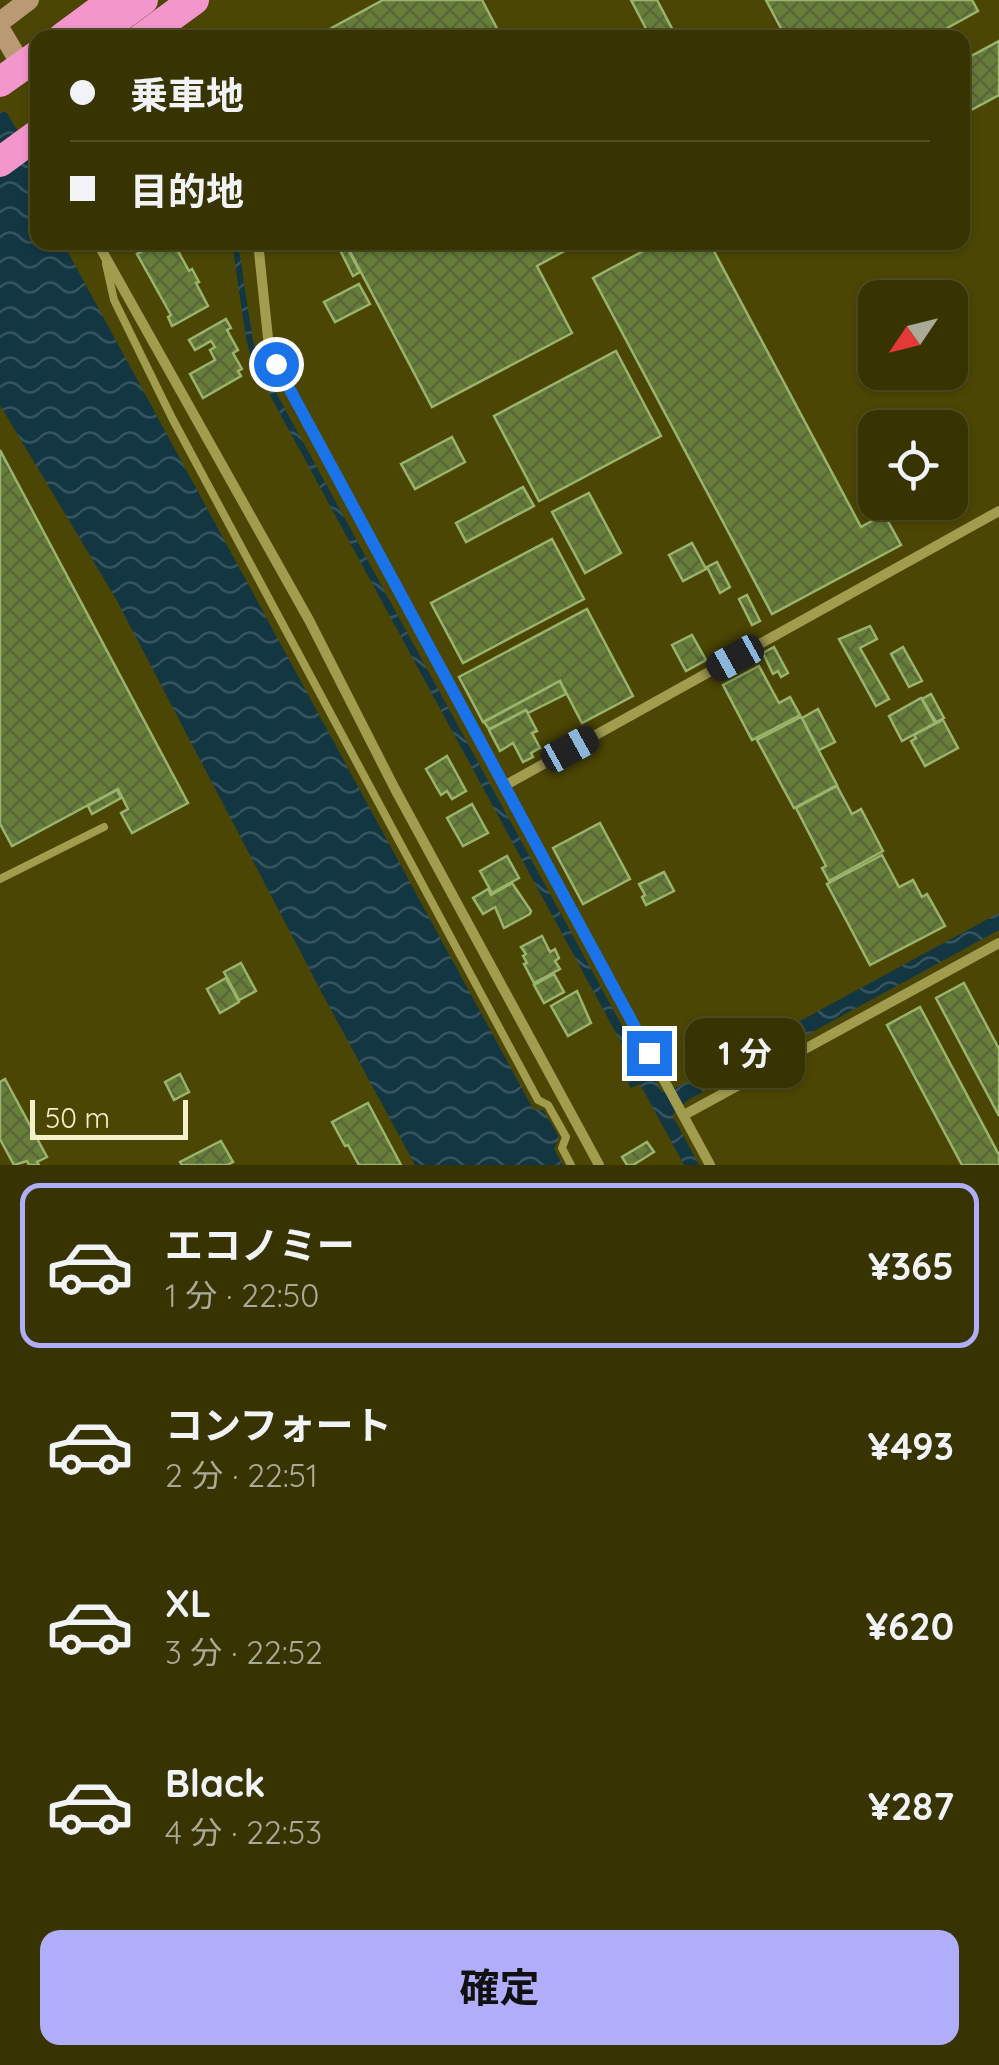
<!DOCTYPE html>
<html lang="ja">
<meta charset="utf-8">
<style>
:root{--surface:#383402;--page:#433f11;--text:#f1f3f6;--muted:#abaa99;--line:#524f24;--accent:#b0adfa}
body{margin:0;font-family:Quicksand,"Noto Sans JP",sans-serif;background:var(--page);color:var(--text);height:100vh;display:flex;flex-direction:column;font-size:38px;white-space:nowrap}
*{box-sizing:border-box;margin:0}
p{font-size:32px;color:var(--muted)}
.icon{flex:none;width:55px;height:55px;fill:none;stroke:currentColor;stroke-width:2;stroke-linecap:round;stroke-linejoin:round}
.map{position:relative;height:1165px;overflow:hidden}
.sheet{display:flex;flex-direction:column;background:var(--surface);flex:1}
.sheet>*{flex:none}
.guide{position:absolute;left:30px;top:30px;width:940px;height:220px;border-radius:20px;box-shadow:0 2px 8px #0004,0 0 0 2px var(--line);display:grid;align-content:center;height:220px;padding:0 40px;background:var(--surface)}
.needle{width:65px;rotate:235deg}
.buttons{position:absolute;left:858px;top:280px;display:grid;gap:20px}
.buttons a{display:grid;place-items:center;width:110px;height:110px;border-radius:20px;background:var(--surface);box-shadow:0 2px 8px #0004,0 0 0 2px var(--line);font-size:50px}
.scale{position:absolute;left:30px;bottom:25px;width:158px;box-sizing:border-box;padding-left:10px;border:5px solid #f2f1ca;border-top:0;font-size:28px;line-height:35px;white-space:nowrap;color:#f2f1ca;-webkit-text-stroke:8px #4b4603;paint-order:stroke}
.end{position:absolute;width:45px;height:45px;margin:-22px;border:12px solid #1a73e8;background:#fff;box-shadow:0 0 0 5px #fff}
.from{border-radius:50%}
.bubble{position:absolute;height:70px;border-radius:20px;background:var(--surface);box-shadow:0 2px 8px #0004,0 0 0 2px var(--line);font-size:32px;font-weight:700;line-height:70px;text-align:center}
.car{position:absolute;width:30px;height:60px;margin:-30px -15px;border-radius:12px;box-shadow:0 0 8px 2px #0007;background:linear-gradient(#222 24%,#8ab4d8 0 40%,#222 0 76%,#8ab4d8 0 86%,#222 0)}
.guide b{display:flex;align-items:center;gap:35px;height:95px;font-size:38px}
.guide b+b{border-top:2px solid var(--line)}
.guide i{width:25px;height:25px;background:var(--text)}
ul{padding:18px 0 0;list-style:none}
li{display:flex;align-items:center;gap:30px;height:165px;margin:0 20px 15px;padding:0 20px;border:5px solid transparent;border-radius:20px}
li div{flex:1}
li b{display:block;font-size:38px}
li em{font-style:normal;font-weight:700}
li.current{border-color:var(--accent)}
li>.icon{width:90px;height:90px;stroke-width:1.5}
.button{display:flex;gap:20px;margin-top:auto;padding:20px 40px}
.button a{flex:1;height:115px;border-radius:20px;background:var(--accent);color:#111;font-size:40px;font-weight:700;line-height:115px;text-align:center}
.map>svg:first-child{display:block}
.water{fill:url(#water-waves)}
.building{fill:url(#building-cross-hatch);stroke:#9ab46d;stroke-width:2.5}
.lines{fill:none;stroke-linecap:round;stroke-linejoin:round}
.lane{stroke:#a19c4e;stroke-width:8}
.street{stroke:#a19c4e;stroke-width:10}
.secondary{stroke:#ba9a74;stroke-width:20}
.highway{stroke:#f396cb;stroke-width:30}
.route{stroke:#1a73e8;stroke-width:12}
</style>
<div class="map">
<svg width="999" height="1165" viewBox="0 0 999 1165">
<defs>
<pattern id="water-waves" width="16" height="10" patternUnits="userSpaceOnUse" patternTransform="scale(2.5)"><rect width="16" height="10" fill="#133643"/><path d="M0 5q4-4 8 0t8 0" fill="none" stroke="#36545d"/></pattern>
<pattern id="building-cross-hatch" width="8" height="8" patternUnits="userSpaceOnUse" patternTransform="scale(2.5)"><rect width="8" height="8" fill="#667e38"/><path d="M0 0l8 8M0 8l8-8" fill="none" stroke="#59663a"/></pattern>
</defs>
<rect width="100%" height="100%" fill="#4b4603"/>
<g class="water">
<polygon points="0,111 7,113 37,164 38,242 63,243 533,1109 544,1111 559,1137 554,1149 563,1165 415,1165 323,995 116,599 0,405"/>
<polygon points="232,243 238,243 253,341 267,376 632,1044 635,1044 662,1092 680,1086 999,913 999,930 688,1100 672,1115 699,1165 684,1165 640,1084 631,1088 628,1083 633,1080 632,1078 626,1080 623,1075 635,1068 252,362 246,338"/>
</g>
<g class="building">
<polygon points="383,0 482,0 502,38 313,38"/>
<polygon points="631,0 657,0 677,38 651,38"/>
<polygon points="766,0 972,0 978,11 929,38 786,38"/>
<polygon points="999,41 999,95 962,115 962,61"/>
<polygon points="158,242 173,242 189,271 192,269 199,282 196,283 208,306 172,326 168,317 171,315 137,254"/>
<polygon points="336,242 344,242 360,272 353,276"/>
<polygon points="345,242 581,242 537,266 572,333 432,407"/>
<polygon points="660,242 709,242 861,527 884,514 901,545 772,614 593,278"/>
<polygon points="359,284 370,304 335,322 324,302"/>
<polygon points="226,319 231,328 227,330 238,350 233,353 242,369 238,371 241,376 203,398 190,374 215,360 210,350 215,347 211,341 195,350 189,340"/>
<polygon points="616,351 661,436 539,501 494,416"/>
<polygon points="452,437 465,462 415,489 401,464"/>
<polygon points="0,450 188,803 132,833 121,813 128,809 118,789 12,846 0,824"/>
<polygon points="523,487 534,506 466,542 456,523"/>
<polygon points="589,493 621,553 585,573 552,512"/>
<polygon points="552,539 584,599 463,663 431,603"/>
<polygon points="692,543 706,569 683,581 669,555"/>
<polygon points="717,562 730,587 720,593 707,567"/>
<polygon points="747,595 760,621 752,625 739,599"/>
<polygon points="587,609 633,696 582,723 560,681 483,722 459,677"/>
<polygon points="870,626 877,639 860,648 889,699 876,706 839,639"/>
<polygon points="692,635 706,660 686,671 672,645"/>
<polygon points="774,647 788,673 781,677 778,671 773,674 763,653"/>
<polygon points="903,647 922,681 909,687 891,654"/>
<polygon points="759,666 779,703 790,697 800,715 752,740 723,685"/>
<polygon points="560,681 566,694 528,713 526,710 489,729 484,722"/>
<polygon points="931,694 944,718 936,722 922,699"/>
<polygon points="921,698 935,723 902,741 889,716"/>
<polygon points="818,709 835,742 819,750 802,718"/>
<polygon points="526,710 537,731 532,733 540,748 531,753 533,757 523,762 513,743 500,751 489,730"/>
<polygon points="801,717 837,785 794,808 757,740"/>
<polygon points="943,720 958,748 925,766 911,741 916,738 914,735"/>
<polygon points="447,756 466,791 452,799 447,791 441,795 426,769"/>
<polygon points="837,786 852,814 861,809 883,851 829,881 822,868 826,866 796,808"/>
<polygon points="117,790 121,798 92,814 88,806"/>
<polygon points="472,804 488,833 463,846 447,818"/>
<polygon points="600,823 630,879 583,904 553,848"/>
<polygon points="882,855 899,887 913,880 922,897 927,894 945,926 870,965 827,884"/>
<polygon points="507,856 519,878 492,893 480,871"/>
<polygon points="664,872 674,891 646,905 642,897 645,895 639,884"/>
<polygon points="512,883 531,911 530,914 504,928 495,907 483,914 473,898 488,889 491,895"/>
<polygon points="542,936 550,952 555,949 559,958 555,961 560,969 534,983 524,964 527,963 523,956 526,954 521,947"/>
<polygon points="241,963 256,991 239,1000 224,972"/>
<polygon points="554,974 564,992 544,1003 534,985"/>
<polygon points="226,978 239,1002 220,1013 207,989"/>
<polygon points="964,983 999,1049 999,1116 936,998"/>
<polygon points="577,991 591,1023 568,1036 551,1006"/>
<polygon points="920,1007 999,1155 999,1165 962,1165 887,1025"/>
<polygon points="180,1074 189,1092 174,1100 165,1082"/>
<polygon points="5,1079 47,1157 37,1162 39,1165 29,1165 27,1161 14,1165 0,1139 0,1082"/>
<polygon points="368,1103 401,1165 359,1165 348,1145 345,1146 332,1122"/>
<polygon points="221,1141 233,1162 227,1165 182,1165 180,1162"/>
<polygon points="647,1142 654,1152 633,1165 627,1165 622,1157"/>
</g>
<g class="lines">
<g class="lane">
<polyline points="106,264 114,300 172,418 538,1100 548,1105 566,1137 562,1148 571,1165"/>
<polyline points="0,879 104,827"/>
</g>
<g class="street">
<polyline points="97,242 309,620 395,789 599,1165"/>
<polyline points="258,242 268,338 276,364 710,1165"/>
<polyline points="504,786 999,511"/>
<polyline points="684,1115 999,943"/>
</g>
<g class="secondary">
<polyline points="0,22 29,0"/>
<polyline points="0,29 22,66"/>
</g>
<g class="highway">
<polyline points="62,38 104,7"/>
<polyline points="91,38 143,0"/>
<polyline points="142,38 194,0"/>
<polyline points="0,82 38,55"/>
<polyline points="0,162 38,134"/>
</g>
</g>
<g class="lines">
<polyline class="route" points="276,364 649,1053"/>
</g>
</svg>
<div class="buttons">
<a><svg class="needle" viewBox="-14 -14 28 28"><path d="M0-13l5 13h-10z" fill="#e53935"/><path d="M0 13l5-13h-10z" fill="#abaa99"/></svg></a>
<a><svg class="icon" aria-label="locate" viewBox="0 0 24 24"><circle cx="12" cy="12" r="6"/><path d="M12 2v4M12 18v4M2 12h4M18 12h4"/></svg></a>
</div>
<div class="scale">50 m</div>
<i class="end from" style="left:276px;top:364px"></i>
<i class="end" style="left:649px;top:1053px"></i>
<div class="bubble" style="left:685px;top:1018px;width:120px">1 分</div>
<i class="car" style="left:735px;top:658px;rotate:241deg"></i>
<i class="car" style="left:570px;top:749px;rotate:61deg"></i>
<div class="guide">
<b><i class="from"></i>乗車地</b>
<b><i></i>目的地</b>
</div>
</div>
<section class="sheet">
<ul>
<li class="current"><svg class="icon" aria-label="car" viewBox="0 0 24 24"><path d="M5 17H2v-5l4-1 3-4h7l3 4 3 1v5h-3M9 17h6M6 11h13"/><circle cx="7" cy="17" r="2"/><circle cx="17" cy="17" r="2"/></svg><div><b>エコノミー</b><p>1 分 · 22:50</p></div><em>¥365</em></li>
<li><svg class="icon" aria-label="car" viewBox="0 0 24 24"><path d="M5 17H2v-5l4-1 3-4h7l3 4 3 1v5h-3M9 17h6M6 11h13"/><circle cx="7" cy="17" r="2"/><circle cx="17" cy="17" r="2"/></svg><div><b>コンフォート</b><p>2 分 · 22:51</p></div><em>¥493</em></li>
<li><svg class="icon" aria-label="car" viewBox="0 0 24 24"><path d="M5 17H2v-5l4-1 3-4h7l3 4 3 1v5h-3M9 17h6M6 11h13"/><circle cx="7" cy="17" r="2"/><circle cx="17" cy="17" r="2"/></svg><div><b>XL</b><p>3 分 · 22:52</p></div><em>¥620</em></li>
<li><svg class="icon" aria-label="car" viewBox="0 0 24 24"><path d="M5 17H2v-5l4-1 3-4h7l3 4 3 1v5h-3M9 17h6M6 11h13"/><circle cx="7" cy="17" r="2"/><circle cx="17" cy="17" r="2"/></svg><div><b>Black</b><p>4 分 · 22:53</p></div><em>¥287</em></li>
</ul>
<div class="button"><a>確定</a></div>
</section>
